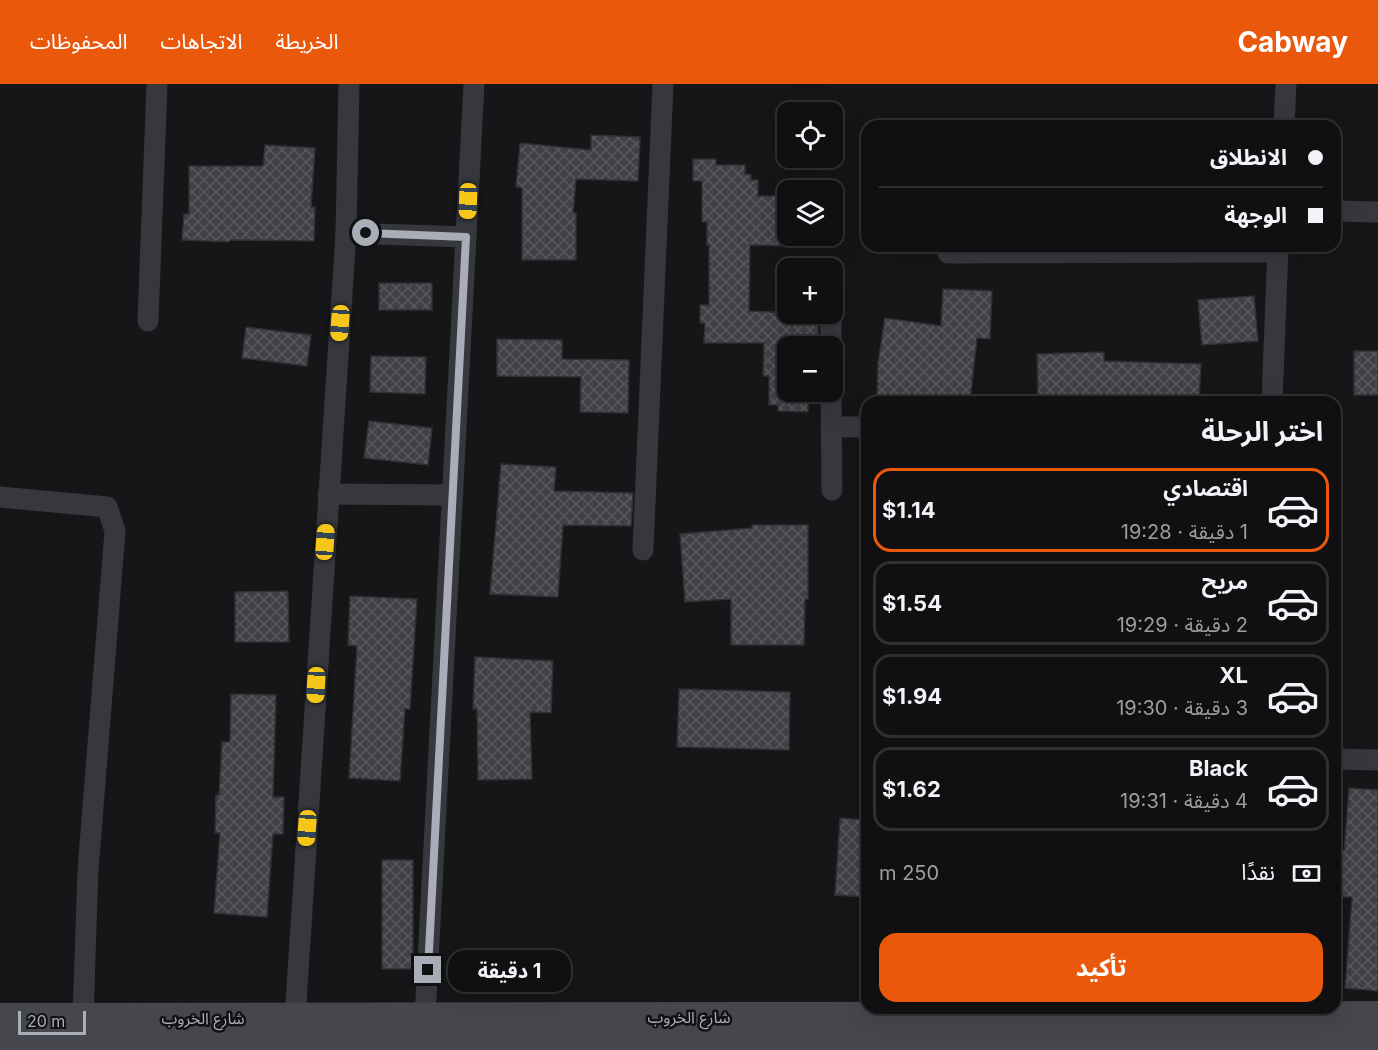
<!DOCTYPE html>
<html lang="ar">
<meta charset="utf-8">
<style>
:root{--surface:#101012;--page:#1e1e20;--text:#f1f3f6;--muted:#9c9d9f;--line:#303032;--accent:#ea580c}
body{margin:0;font-family:Inter,"Noto Sans Arabic",sans-serif;background:var(--page);color:var(--text);direction:rtl;height:100vh;display:flex;flex-direction:column;font-size:22px;white-space:nowrap}
*{box-sizing:border-box;margin:0}
p{font-size:20px;color:var(--muted)}
.icon{flex:none;width:33px;height:33px;fill:none;stroke:currentColor;stroke-width:2;stroke-linecap:round;stroke-linejoin:round}
.map{position:relative;flex:1;overflow:hidden;direction:ltr}
.drawer{position:absolute;left:861px;top:312px;width:480px;height:618px;display:flex;flex-direction:column;background:var(--surface);border-radius:18px;box-shadow:0 6px 24px #0002,0 0 0 2px var(--line);direction:rtl}
.drawer>*{flex:none}
.guide{position:absolute;left:861px;top:36px;width:480px;height:132px;border-radius:18px;box-shadow:0 6px 24px #0002,0 0 0 2px var(--line);direction:rtl;display:grid;align-content:center;height:132px;padding:0 18px;background:var(--surface)}
.fabs{position:absolute;left:777px;top:18px;display:grid;gap:12px}
.fabs a{display:grid;place-items:center;width:66px;height:66px;border-radius:12px;background:var(--surface);box-shadow:0 6px 24px #0002,0 0 0 2px var(--line);font-size:30px}
.scale{position:absolute;left:18px;bottom:15px;width:68px;box-sizing:border-box;padding-left:6px;border:3px solid #a8adb8;border-top:0;font-size:16px;line-height:21px;white-space:nowrap;color:#a8adb8;-webkit-text-stroke:4px #111113;paint-order:stroke}
.end{position:absolute;width:27px;height:27px;margin:-14px;border:8px solid #a8adb8;background:#111;box-shadow:0 0 0 3px #111}
.from{border-radius:50%}
.bubble{position:absolute;height:42px;border-radius:18px;background:var(--surface);box-shadow:0 6px 24px #0002,0 0 0 2px var(--line);font-size:20px;font-weight:700;line-height:42px;text-align:center;direction:rtl}
.car{position:absolute;width:18px;height:36px;margin:-18px -9px;border-radius:8px;box-shadow:0 0 4px 2px #0007;background:linear-gradient(#f5c518 24%,#345 0 40%,#f5c518 0 76%,#345 0 86%,#f5c518 0)}
.guide b{display:flex;align-items:center;gap:21px;height:57px;font-size:22px}
.guide b+b{border-top:2px solid var(--line)}
.guide i{width:15px;height:15px;background:var(--text)}
ul{padding:0;list-style:none}
li{display:flex;align-items:center;gap:18px;height:84px;margin:0 12px 9px;padding:0 6px;border:3px solid var(--line);border-radius:18px}
li div{flex:1}
li b{display:block;font-size:22px}
li em{font-style:normal;font-weight:700}
li.on{border-color:var(--accent)}
li>.icon{width:54px;height:54px;stroke-width:1.5}
h2{padding:0 18px;font-size:27px;line-height:72px}
.pay{display:flex;align-items:center;gap:15px;height:66px;padding:0 18px;font-size:22px}
.pay p{margin-inline-start:auto}
.cta{display:flex;gap:12px;margin-top:auto;padding:12px 18px}
.cta a{flex:1;height:69px;border-radius:18px;background:var(--accent);color:#fff;font-size:24px;font-weight:700;line-height:69px;text-align:center}
header{display:flex;align-items:center;gap:36px;box-sizing:border-box;height:84px;padding:0 30px;background:var(--accent);color:#fff}
header strong{font-size:28px}
nav{display:flex;gap:33px;margin-inline-start:auto;font-size:21px}
.map>svg:first-child{display:block}
.building{fill:url(#building-cross-hatch);stroke:#303034;stroke-width:1.5}
.lines{fill:none;stroke-linecap:round;stroke-linejoin:round}
.minor{stroke:#37383d;stroke-width:21}
.secondary{stroke:#45474d;stroke-width:30}
.route{stroke:#a8adb8;stroke-width:8}
.labels{text-anchor:middle;dominant-baseline:central;stroke-width:5;stroke-linejoin:round;paint-order:stroke}
.street-label{font-size:16px;fill:#a8adb8;stroke:#111113}
</style>
<header>
<strong>Cabway</strong>
<nav><a>الخريطة</a><a>الاتجاهات</a><a>المحفوظات</a></nav>
</header>
<div class="map">
<svg width="1378" height="966" viewBox="0 0 1378 966">
<defs>
<pattern id="building-cross-hatch" width="8" height="8" patternUnits="userSpaceOnUse" patternTransform="scale(1.5)"><rect width="8" height="8" fill="#404145"/><path d="M0 0l8 8M0 8l8-8" fill="none" stroke="#595a5e"/></pattern>
</defs>
<rect width="100%" height="100%" fill="#161618"/>
<g class="building">
<polygon points="591,51 640,53 638,97 576,95 573,129 576,129 576,176 522,176 522,104 516,103 520,59 591,66"/>
<polygon points="265,61 315,64 311,123 315,123 314,157 230,156 229,158 182,156 184,130 189,130 189,82 263,82"/>
<polygon points="693,75 716,75 716,81 745,81 745,90 751,91 751,96 758,96 758,112 788,112 788,162 750,161 749,227 818,230 818,262 788,262 788,308 808,308 808,328 778,327 778,321 769,321 769,292 763,292 764,259 704,259 705,239 700,239 700,221 709,221 709,161 707,161 707,138 702,138 702,97 693,97"/>
<rect x="379" y="199" width="53" height="27"/>
<polygon points="943,205 992,207 990,255 977,254 970,317 926,312 925,318 877,316 878,279 885,234 941,242"/>
<polygon points="1254,212 1258,257 1202,261 1198,216"/>
<polygon points="246,243 311,251 307,282 242,274"/>
<polygon points="497,255 562,256 562,275 629,276 628,329 580,328 581,293 497,292"/>
<rect x="1354" y="267" width="24" height="44"/>
<polygon points="1104,268 1104,277 1201,280 1199,318 1128,318 1129,314 1038,317 1037,270"/>
<polygon points="371,272 426,273 425,310 370,308"/>
<polygon points="369,337 432,344 428,381 364,374"/>
<polygon points="501,380 556,383 554,407 633,409 631,442 563,441 558,513 490,510"/>
<polygon points="752,441 808,441 808,515 805,515 804,561 731,561 731,515 685,518 680,450 752,444"/>
<polygon points="288,507 289,558 235,558 235,508"/>
<polygon points="350,512 417,515 410,625 405,625 400,697 349,694 357,562 348,561"/>
<polygon points="475,573 553,577 551,629 530,628 532,695 478,696 477,625 473,625"/>
<polygon points="679,605 790,608 789,666 677,663"/>
<polygon points="231,610 276,611 273,713 284,713 283,750 273,750 267,833 214,829 220,749 215,749 216,711 219,711 222,658 230,658"/>
<polygon points="1349,704 1378,706 1378,907 1345,904 1352,813 1339,813 1339,767 1344,767"/>
<polygon points="840,734 867,736 867,813 835,811"/>
<rect x="382" y="776" width="31" height="109"/>
</g>
<g class="lines">
<g class="minor">
<polyline points="1284,42 1286,0"/>
<polyline points="1335,127 1378,128"/>
<polyline points="346,149 466,153"/>
<polyline points="948,169 1278,168"/>
<polyline points="831,230 831,262"/>
<polyline points="148,237 157,0"/>
<polyline points="831,308 832,406"/>
<polyline points="1272,318 1278,162"/>
<polyline points="831,343 867,343"/>
<polyline points="328,410 453,411"/>
<polyline points="0,413 107,423 115,447 88,786 83,934"/>
<polyline points="643,466 663,0"/>
<polyline points="1335,675 1378,676"/>
<polyline points="295,934 346,149 349,0"/>
<polyline points="425,934 474,0"/>
</g>
<g class="secondary">
<polyline points="0,934 1378,932"/>
<polyline points="0,957 1378,962"/>
</g>
</g>
<g class="lines">
<polyline class="route" points="366,149 466,153 428,886"/>
</g>
<g class="labels">
<g class="street-label">
<text x="689" y="933">شارع الخروب</text>
<text x="203" y="934">شارع الخروب</text>
</g>
</g>
</svg>
<div class="fabs">
<a><svg class="icon" aria-label="locate" viewBox="0 0 24 24"><circle cx="12" cy="12" r="6"/><path d="M12 2v4M12 18v4M2 12h4M18 12h4"/></svg></a>
<a><svg class="icon" aria-label="layers" viewBox="0 0 24 24"><path d="M12 4l9 5-9 5-9-5zM3 14l9 5 9-5"/></svg></a>
<a>+</a>
<a>−</a>
</div>
<div class="scale">20 m</div>
<i class="end from" style="left:366px;top:149px"></i>
<i class="end" style="left:428px;top:886px"></i>
<div class="bubble" style="left:448px;top:866px;width:123px">1 دقيقة</div>
<i class="car" style="left:468px;top:117px;rotate:182deg"></i>
<i class="car" style="left:340px;top:239px;rotate:184deg"></i>
<i class="car" style="left:325px;top:458px;rotate:4deg"></i>
<i class="car" style="left:316px;top:601px;rotate:183deg"></i>
<i class="car" style="left:307px;top:744px;rotate:184deg"></i>
<div class="guide">
<b><i class="from"></i>الانطلاق</b>
<b><i></i>الوجهة</b>
</div>
<section class="drawer">
<h2>اختر الرحلة</h2>
<ul>
<li class="on"><svg class="icon" aria-label="car" viewBox="0 0 24 24"><path d="M5 17H2v-5l4-1 3-4h7l3 4 3 1v5h-3M9 17h6M6 11h13"/><circle cx="7" cy="17" r="2"/><circle cx="17" cy="17" r="2"/></svg><div><b>اقتصادي</b><p>1 دقيقة · 19:28</p></div><em>$1.14</em></li>
<li><svg class="icon" aria-label="car" viewBox="0 0 24 24"><path d="M5 17H2v-5l4-1 3-4h7l3 4 3 1v5h-3M9 17h6M6 11h13"/><circle cx="7" cy="17" r="2"/><circle cx="17" cy="17" r="2"/></svg><div><b>مريح</b><p>2 دقيقة · 19:29</p></div><em>$1.54</em></li>
<li><svg class="icon" aria-label="car" viewBox="0 0 24 24"><path d="M5 17H2v-5l4-1 3-4h7l3 4 3 1v5h-3M9 17h6M6 11h13"/><circle cx="7" cy="17" r="2"/><circle cx="17" cy="17" r="2"/></svg><div><b>XL</b><p>3 دقيقة · 19:30</p></div><em>$1.94</em></li>
<li><svg class="icon" aria-label="car" viewBox="0 0 24 24"><path d="M5 17H2v-5l4-1 3-4h7l3 4 3 1v5h-3M9 17h6M6 11h13"/><circle cx="7" cy="17" r="2"/><circle cx="17" cy="17" r="2"/></svg><div><b>Black</b><p>4 دقيقة · 19:31</p></div><em>$1.62</em></li>
</ul>
<div class="pay"><svg class="icon" aria-label="cash" viewBox="0 0 24 24"><path d="M3 7h18v10H3z"/><circle cx="12" cy="12" r="2"/></svg>نقدًا<p>250 m</p></div>
<div class="cta"><a>تأكيد</a></div>
</section>
</div>
